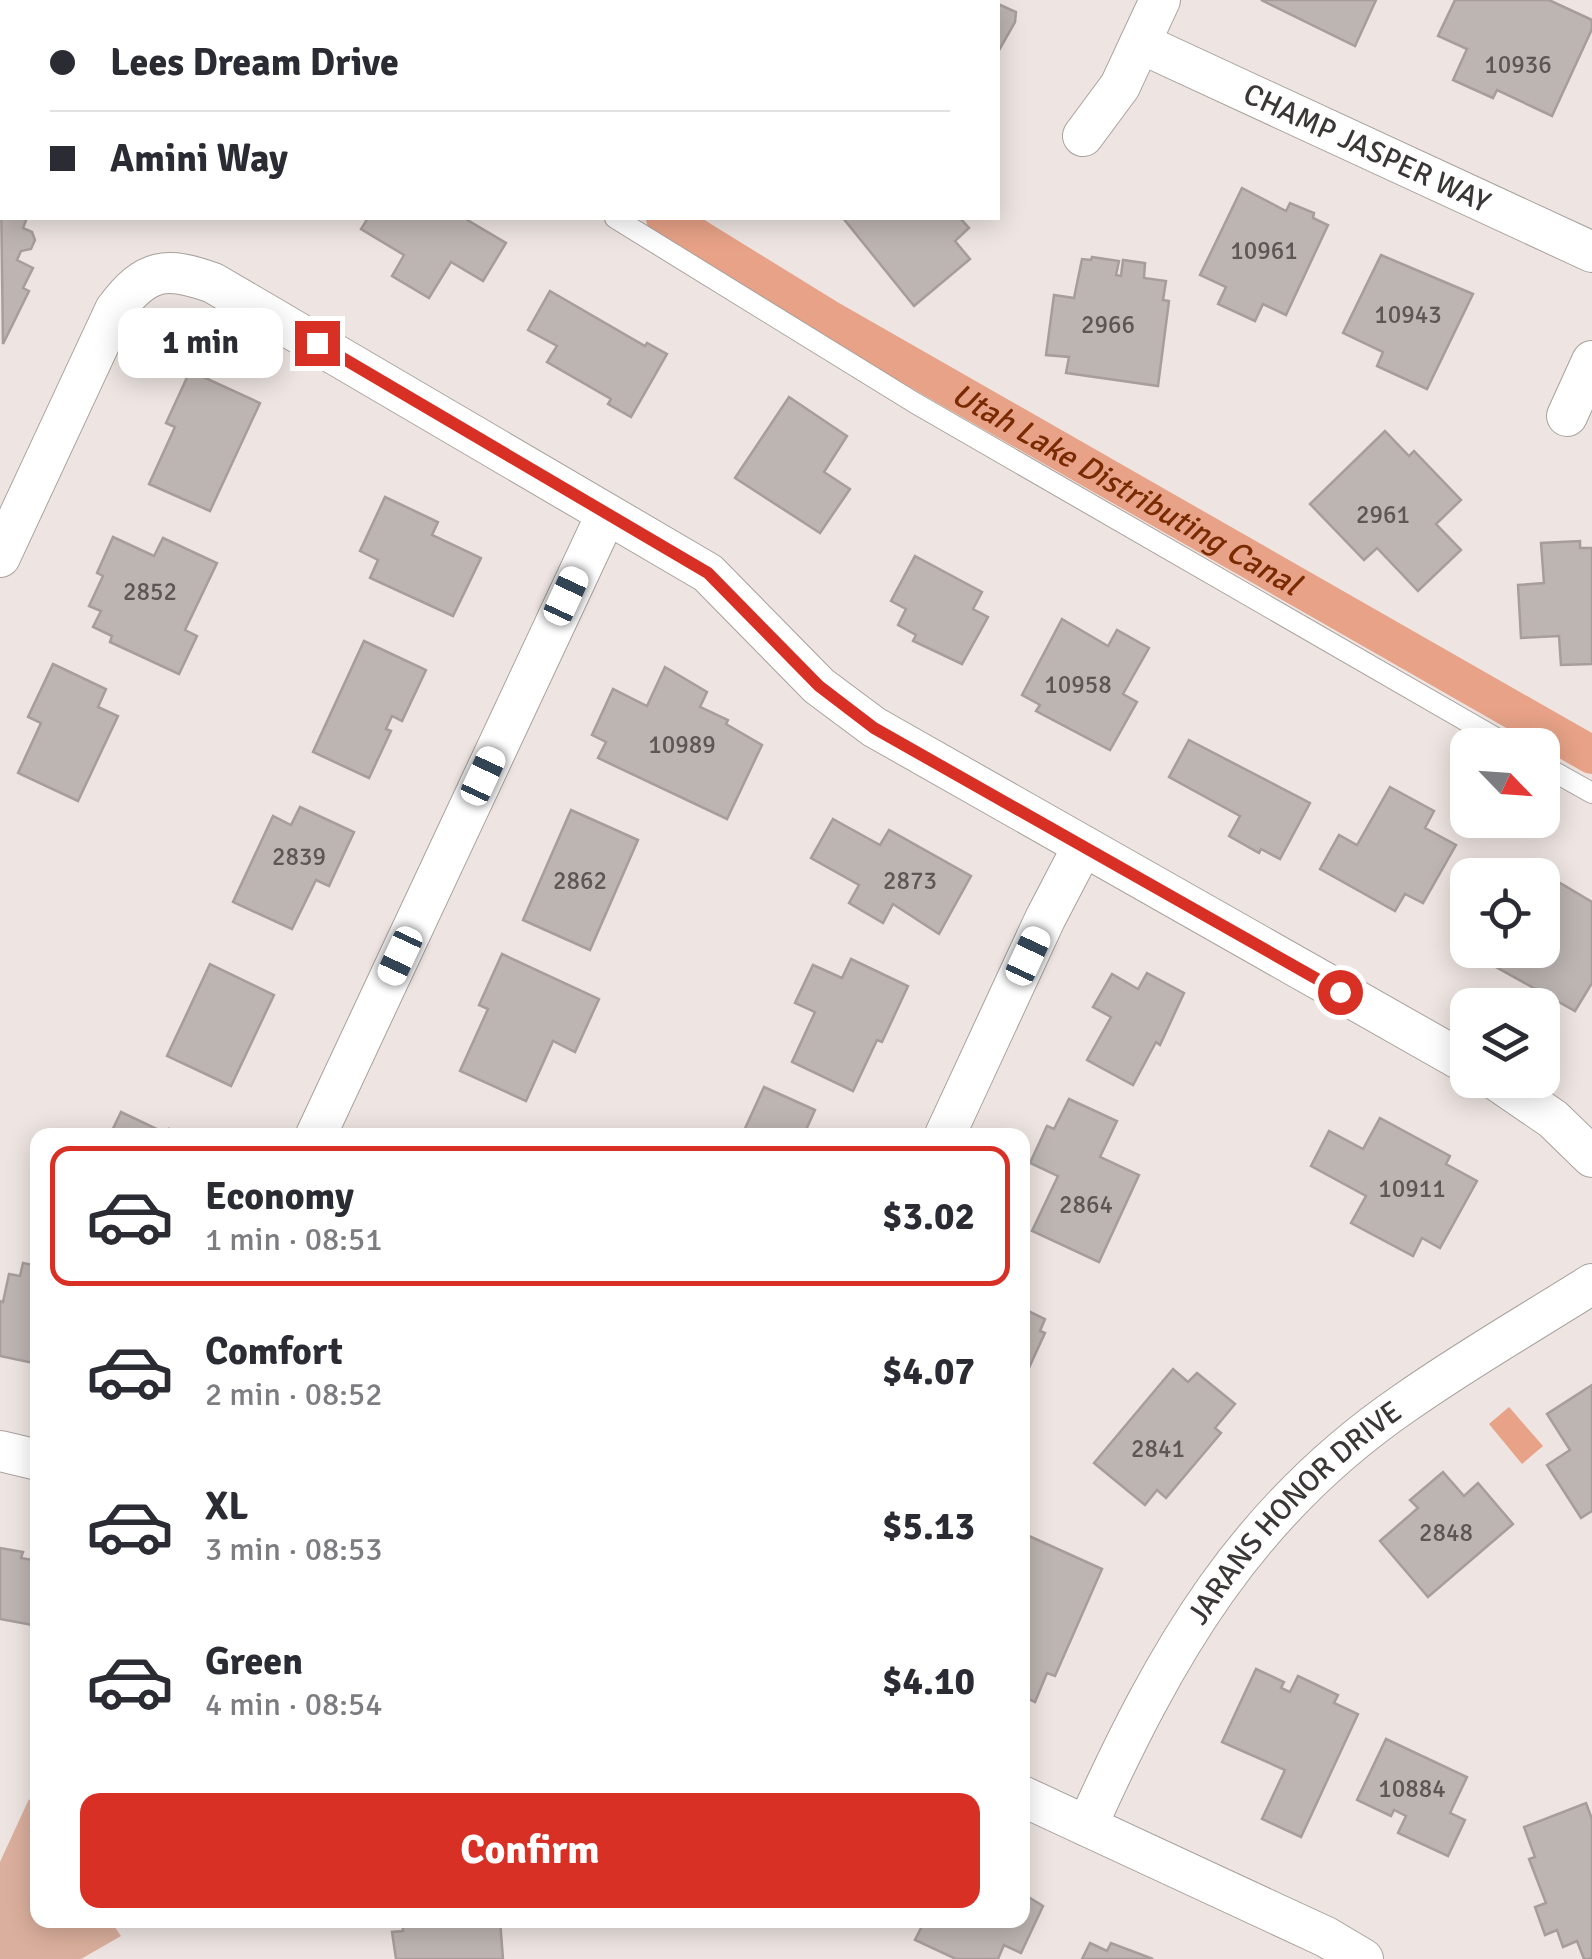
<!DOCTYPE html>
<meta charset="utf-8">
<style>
:root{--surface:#fff;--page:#f2f2f3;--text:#2b2b33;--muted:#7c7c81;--line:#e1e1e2;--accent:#d93025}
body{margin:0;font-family:Signika,sans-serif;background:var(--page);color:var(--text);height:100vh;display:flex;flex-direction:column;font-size:38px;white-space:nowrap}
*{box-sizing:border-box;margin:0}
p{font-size:32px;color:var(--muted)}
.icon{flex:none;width:55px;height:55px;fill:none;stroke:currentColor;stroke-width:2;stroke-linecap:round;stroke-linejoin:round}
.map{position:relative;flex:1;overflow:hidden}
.sheet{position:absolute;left:30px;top:1128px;width:1000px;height:800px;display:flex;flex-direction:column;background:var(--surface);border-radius:20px;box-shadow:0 5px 25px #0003}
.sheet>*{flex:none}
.top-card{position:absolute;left:0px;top:0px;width:1000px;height:220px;box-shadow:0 5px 25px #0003;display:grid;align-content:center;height:220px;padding:0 50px;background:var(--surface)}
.needle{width:65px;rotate:115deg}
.tools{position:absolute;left:1450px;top:728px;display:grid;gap:20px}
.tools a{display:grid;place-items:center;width:110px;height:110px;border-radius:20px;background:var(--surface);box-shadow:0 5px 25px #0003;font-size:50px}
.end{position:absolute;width:45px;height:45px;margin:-22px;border:12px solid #d93025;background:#fff;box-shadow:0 0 0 5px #fff}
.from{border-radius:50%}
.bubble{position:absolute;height:70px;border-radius:20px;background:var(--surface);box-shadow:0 5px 25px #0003;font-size:32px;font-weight:700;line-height:70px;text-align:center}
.car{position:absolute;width:30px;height:60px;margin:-30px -15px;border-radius:12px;box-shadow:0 0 8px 2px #0007;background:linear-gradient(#fff 24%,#345 0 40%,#fff 0 76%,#345 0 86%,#fff 0)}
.top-card b{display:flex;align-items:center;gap:35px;height:95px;font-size:38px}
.top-card b+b{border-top:2px solid var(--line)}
.top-card i{width:25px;height:25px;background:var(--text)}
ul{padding:18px 0 0;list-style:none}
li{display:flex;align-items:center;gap:30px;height:140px;margin:0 20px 15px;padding:0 30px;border:5px solid transparent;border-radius:20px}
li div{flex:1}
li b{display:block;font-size:38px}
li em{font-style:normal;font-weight:700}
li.active{border-color:var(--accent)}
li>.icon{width:90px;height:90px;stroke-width:1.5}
.button{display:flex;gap:20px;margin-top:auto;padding:20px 50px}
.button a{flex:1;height:115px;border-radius:20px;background:var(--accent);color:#fff;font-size:40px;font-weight:700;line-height:115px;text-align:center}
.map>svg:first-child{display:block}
.green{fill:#dbaf9d}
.water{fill:#e7a287}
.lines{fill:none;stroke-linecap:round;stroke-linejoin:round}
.canal{stroke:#e7a287;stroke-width:38}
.building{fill:#bdb5b2;stroke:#a79e9b;stroke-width:2.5}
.service-casing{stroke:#a9a19d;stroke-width:22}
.minor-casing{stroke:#a9a19d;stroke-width:42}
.service{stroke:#fff;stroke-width:20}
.minor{stroke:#fff;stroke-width:40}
.route{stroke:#d93025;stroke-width:12}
.labels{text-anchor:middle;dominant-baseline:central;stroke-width:9;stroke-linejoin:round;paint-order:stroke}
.number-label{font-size:25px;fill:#5c5655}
.street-label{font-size:30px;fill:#3b3736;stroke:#fbf2ef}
.water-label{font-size:32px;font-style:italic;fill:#792a00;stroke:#fbf2ef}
</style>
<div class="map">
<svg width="1592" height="1959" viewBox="0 0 1592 1959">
<rect width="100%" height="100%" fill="#eee5e2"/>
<polygon class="green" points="29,1799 37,1812 38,1920 110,1920 121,1936 81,1959 0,1959 0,1862"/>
<polygon class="water" points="1509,1407 1543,1446 1522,1464 1489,1424"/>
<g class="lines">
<g class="canal">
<polyline points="328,0 331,2"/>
<path id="s1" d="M665,218L827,318L1592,755"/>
</g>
</g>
<g class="building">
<polygon points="891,0 990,0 994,2 890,2"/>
<polygon points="1261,0 1376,0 1355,46"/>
<polygon points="1455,0 1549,0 1592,20 1592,29 1552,116 1497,90 1493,98 1453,80 1467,49 1438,36"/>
<polygon points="998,4 1016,12 1015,22 998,52"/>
<polygon points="1242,188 1286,211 1290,203 1314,213 1313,218 1328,225 1286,315 1263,304 1255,321 1218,304 1226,287 1200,275"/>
<polygon points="1,195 2,218 27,218 23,228 32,232 35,240 31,249 21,251 17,260 33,268 23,288 29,291 3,344"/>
<polygon points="368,218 464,218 506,243 483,281 451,262 429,298 392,276 404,255 361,229"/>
<polygon points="843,218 960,218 969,228 955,241 970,259 914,306"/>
<polygon points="1381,255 1473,294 1427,389 1377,366 1383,352 1343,333"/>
<polygon points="1092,257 1119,261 1116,275 1121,276 1123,260 1145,263 1144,278 1166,281 1163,300 1169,301 1158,386 1066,373 1069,357 1046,355 1054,295 1074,298 1082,259 1091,260"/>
<polygon points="550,291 645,346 647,343 667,354 631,417 608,404 611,399 547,362 557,346 528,330"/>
<polygon points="190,371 260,403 210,511 149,484 175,427 166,423"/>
<polygon points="789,397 847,436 824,472 850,489 820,533 735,478"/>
<polygon points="1385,431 1409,456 1414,451 1461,500 1436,524 1461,550 1418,591 1377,548 1364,560 1310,504"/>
<polygon points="385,497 438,522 432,535 481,558 453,616 370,578 378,560 360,551"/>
<polygon points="113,537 154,556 163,538 217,563 185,630 197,636 179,674 110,642 112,636 93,627 101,611 89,606 103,576 97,573"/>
<polygon points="1580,541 1580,548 1592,548 1592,664 1561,665 1559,636 1521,638 1518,585 1544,583 1541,543"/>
<polygon points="915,556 982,592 973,609 988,617 962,664 913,641 916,635 898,625 906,609 891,601"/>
<polygon points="1062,619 1108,646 1117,630 1149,648 1123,694 1137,702 1110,750 1036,711 1040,705 1022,695"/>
<polygon points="364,641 426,670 402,721 392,716 386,729 391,731 369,778 313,752"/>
<polygon points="53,664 106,689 98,707 118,716 78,801 18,773 41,723 28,717"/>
<polygon points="665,667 707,692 700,707 728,720 726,724 762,745 727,819 598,758 606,742 592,735 613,689 647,706"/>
<polygon points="1189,740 1310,803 1280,859 1261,849 1259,853 1229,836 1240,816 1169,777"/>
<polygon points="1390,787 1434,811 1425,828 1456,845 1423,903 1405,894 1395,911 1320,869 1339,835 1357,845"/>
<polygon points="300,807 354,832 329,886 316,880 292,929 233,902 273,816 291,825"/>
<polygon points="571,810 638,840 590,950 523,920"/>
<polygon points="833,819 880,845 889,830 971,876 939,934 893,904 883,923 849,903 859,885 811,858"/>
<polygon points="1540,871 1592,902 1592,983 1575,1011 1487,962 1494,950 1542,950"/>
<polygon points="502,954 599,999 575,1052 553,1041 526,1101 460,1071 488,1009 479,1005"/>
<polygon points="851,959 908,986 882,1042 877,1040 853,1091 792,1062 815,1012 795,1003 813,965 842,978"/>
<polygon points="210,964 274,995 231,1086 167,1056"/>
<polygon points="1147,973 1184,993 1160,1045 1156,1042 1133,1085 1087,1060 1111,1017 1093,1007 1112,974 1138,989"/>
<polygon points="764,1087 815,1110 806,1130 816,1135 742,1135"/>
<polygon points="1069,1099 1117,1121 1100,1157 1139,1175 1099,1262 1032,1231 1058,1176 1030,1163 1047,1126 1054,1129"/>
<polygon points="121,1112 167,1134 169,1129 182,1135 110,1135"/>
<polygon points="1380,1118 1450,1156 1446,1164 1477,1181 1440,1248 1422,1238 1413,1256 1351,1223 1366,1196 1311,1166 1329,1131 1363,1149"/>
<polygon points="23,1263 38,1266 38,1364 0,1356 0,1301 3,1302 9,1274 20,1276"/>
<polygon points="1022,1308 1045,1319 1040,1331 1045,1333 1022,1383"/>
<polygon points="1173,1369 1188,1382 1197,1373 1235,1404 1215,1428 1221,1433 1166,1498 1157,1490 1145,1505 1094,1463"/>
<polygon points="1592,1385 1592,1511 1581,1518 1547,1465 1570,1450 1547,1414"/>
<polygon points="1443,1472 1464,1496 1478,1483 1513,1524 1428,1597 1380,1541 1418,1508 1410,1500"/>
<polygon points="1029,1536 1102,1569 1055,1676 1047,1673 1035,1702 1022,1696 1022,1549"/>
<polygon points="0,1548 23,1552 21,1558 38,1561 38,1626 0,1619"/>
<polygon points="1256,1669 1284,1682 1281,1688 1290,1692 1298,1676 1338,1695 1334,1703 1358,1714 1301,1837 1262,1819 1285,1770 1222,1742"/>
<polygon points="1386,1739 1467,1777 1450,1813 1465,1820 1448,1856 1398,1833 1406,1816 1394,1810 1391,1816 1357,1800"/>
<polygon points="1586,1803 1592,1819 1592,1958 1588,1959 1584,1959 1577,1941 1563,1947 1557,1930 1545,1935 1535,1907 1546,1903 1529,1859 1535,1857 1524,1827"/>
<polygon points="1022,1893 1043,1906 1021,1953 1004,1945 998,1959 956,1959 915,1940 925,1920 1022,1920"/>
<polygon points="402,1920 500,1920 503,1959 396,1959 392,1932 403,1931"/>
<polygon points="1090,1943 1107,1951 1111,1943 1153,1959 1082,1959"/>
</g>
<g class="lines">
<g class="service-casing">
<g id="service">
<polyline points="288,0 291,2"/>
<polyline points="615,218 915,403 1508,745"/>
<polyline points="1542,765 1592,793"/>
</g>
</g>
<g class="minor-casing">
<g id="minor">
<path id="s2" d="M1140,43L1592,252"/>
<polyline points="1083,136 1120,86 1160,0"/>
<polyline points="1567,416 1592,361"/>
<path d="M0,557L115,310C146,268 166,266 213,283L708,573L819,686L874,727L1468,1064"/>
<polyline points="1496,1080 1553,1119 1592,1157"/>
<polyline points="316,1135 606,515"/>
<polyline points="945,1135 1045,919 1083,846"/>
<polyline points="0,1451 38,1460"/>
<polyline points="1022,1796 1326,1937 1363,1959"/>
<path id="s3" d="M1087,1826C1165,1653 1245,1512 1406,1402C1466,1360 1530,1323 1592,1284"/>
</g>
</g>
<use href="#service" class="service"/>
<use href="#minor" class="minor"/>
</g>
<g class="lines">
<polyline class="route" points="317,343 708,573 819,686 874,728 1340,992"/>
</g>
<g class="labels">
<g class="number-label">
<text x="1518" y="64">10936</text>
<text x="1264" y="250">10961</text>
<text x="1408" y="314">10943</text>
<text x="1108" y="324">2966</text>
<text x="1383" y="514">2961</text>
<text x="150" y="591">2852</text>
<text x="1078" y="684">10958</text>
<text x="682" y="744">10989</text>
<text x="299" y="856">2839</text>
<text x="580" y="880">2862</text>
<text x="910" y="880">2873</text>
<text x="1412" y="1188">10911</text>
<text x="1086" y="1204">2864</text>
<text x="1158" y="1448">2841</text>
<text x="1446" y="1532">2848</text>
<text x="1412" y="1788">10884</text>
</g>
<g class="street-label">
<text stroke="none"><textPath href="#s2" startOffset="250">CHAMP JASPER WAY</textPath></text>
<text stroke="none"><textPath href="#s3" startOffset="380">JARANS HONOR DRIVE</textPath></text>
</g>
<g class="water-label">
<text stroke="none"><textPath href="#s1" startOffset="535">Utah Lake Distributing Canal</textPath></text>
</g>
</g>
</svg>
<div class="tools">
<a><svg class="needle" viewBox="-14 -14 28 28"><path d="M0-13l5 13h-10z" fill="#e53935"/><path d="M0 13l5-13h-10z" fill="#7c7c81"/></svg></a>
<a><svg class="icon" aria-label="locate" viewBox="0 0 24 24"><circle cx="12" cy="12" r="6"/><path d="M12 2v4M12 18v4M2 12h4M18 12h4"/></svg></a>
<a><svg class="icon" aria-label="layers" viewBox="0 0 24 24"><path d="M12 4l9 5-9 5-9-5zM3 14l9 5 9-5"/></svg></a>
</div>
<i class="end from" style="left:1340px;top:992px"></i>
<i class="end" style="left:317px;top:343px"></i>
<div class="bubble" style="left:118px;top:308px;width:165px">1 min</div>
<i class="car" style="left:566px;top:596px;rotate:25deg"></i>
<i class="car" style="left:483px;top:776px;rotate:25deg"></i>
<i class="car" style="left:400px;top:956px;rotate:205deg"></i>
<i class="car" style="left:1028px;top:956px;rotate:25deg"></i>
<div class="top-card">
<b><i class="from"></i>Lees Dream Drive</b>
<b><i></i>Amini Way</b>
</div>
<section class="sheet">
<ul>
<li class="active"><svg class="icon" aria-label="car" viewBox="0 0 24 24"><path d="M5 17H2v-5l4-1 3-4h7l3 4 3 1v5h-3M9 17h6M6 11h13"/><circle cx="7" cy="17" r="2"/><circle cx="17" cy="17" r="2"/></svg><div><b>Economy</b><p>1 min · 08:51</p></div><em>$3.02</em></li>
<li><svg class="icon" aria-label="car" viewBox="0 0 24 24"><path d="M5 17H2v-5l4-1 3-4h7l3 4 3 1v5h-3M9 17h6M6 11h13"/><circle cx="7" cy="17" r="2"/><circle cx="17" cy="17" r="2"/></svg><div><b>Comfort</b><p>2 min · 08:52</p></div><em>$4.07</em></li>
<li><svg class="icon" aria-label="car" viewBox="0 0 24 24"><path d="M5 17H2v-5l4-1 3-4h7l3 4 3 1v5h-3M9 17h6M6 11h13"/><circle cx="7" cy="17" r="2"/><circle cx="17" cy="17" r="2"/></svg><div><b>XL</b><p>3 min · 08:53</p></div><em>$5.13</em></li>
<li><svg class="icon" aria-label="car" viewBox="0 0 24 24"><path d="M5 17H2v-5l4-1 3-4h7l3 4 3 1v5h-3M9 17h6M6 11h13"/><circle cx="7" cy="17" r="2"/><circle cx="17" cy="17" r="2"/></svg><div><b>Green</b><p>4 min · 08:54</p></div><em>$4.10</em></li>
</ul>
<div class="button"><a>Confirm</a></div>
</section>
</div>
